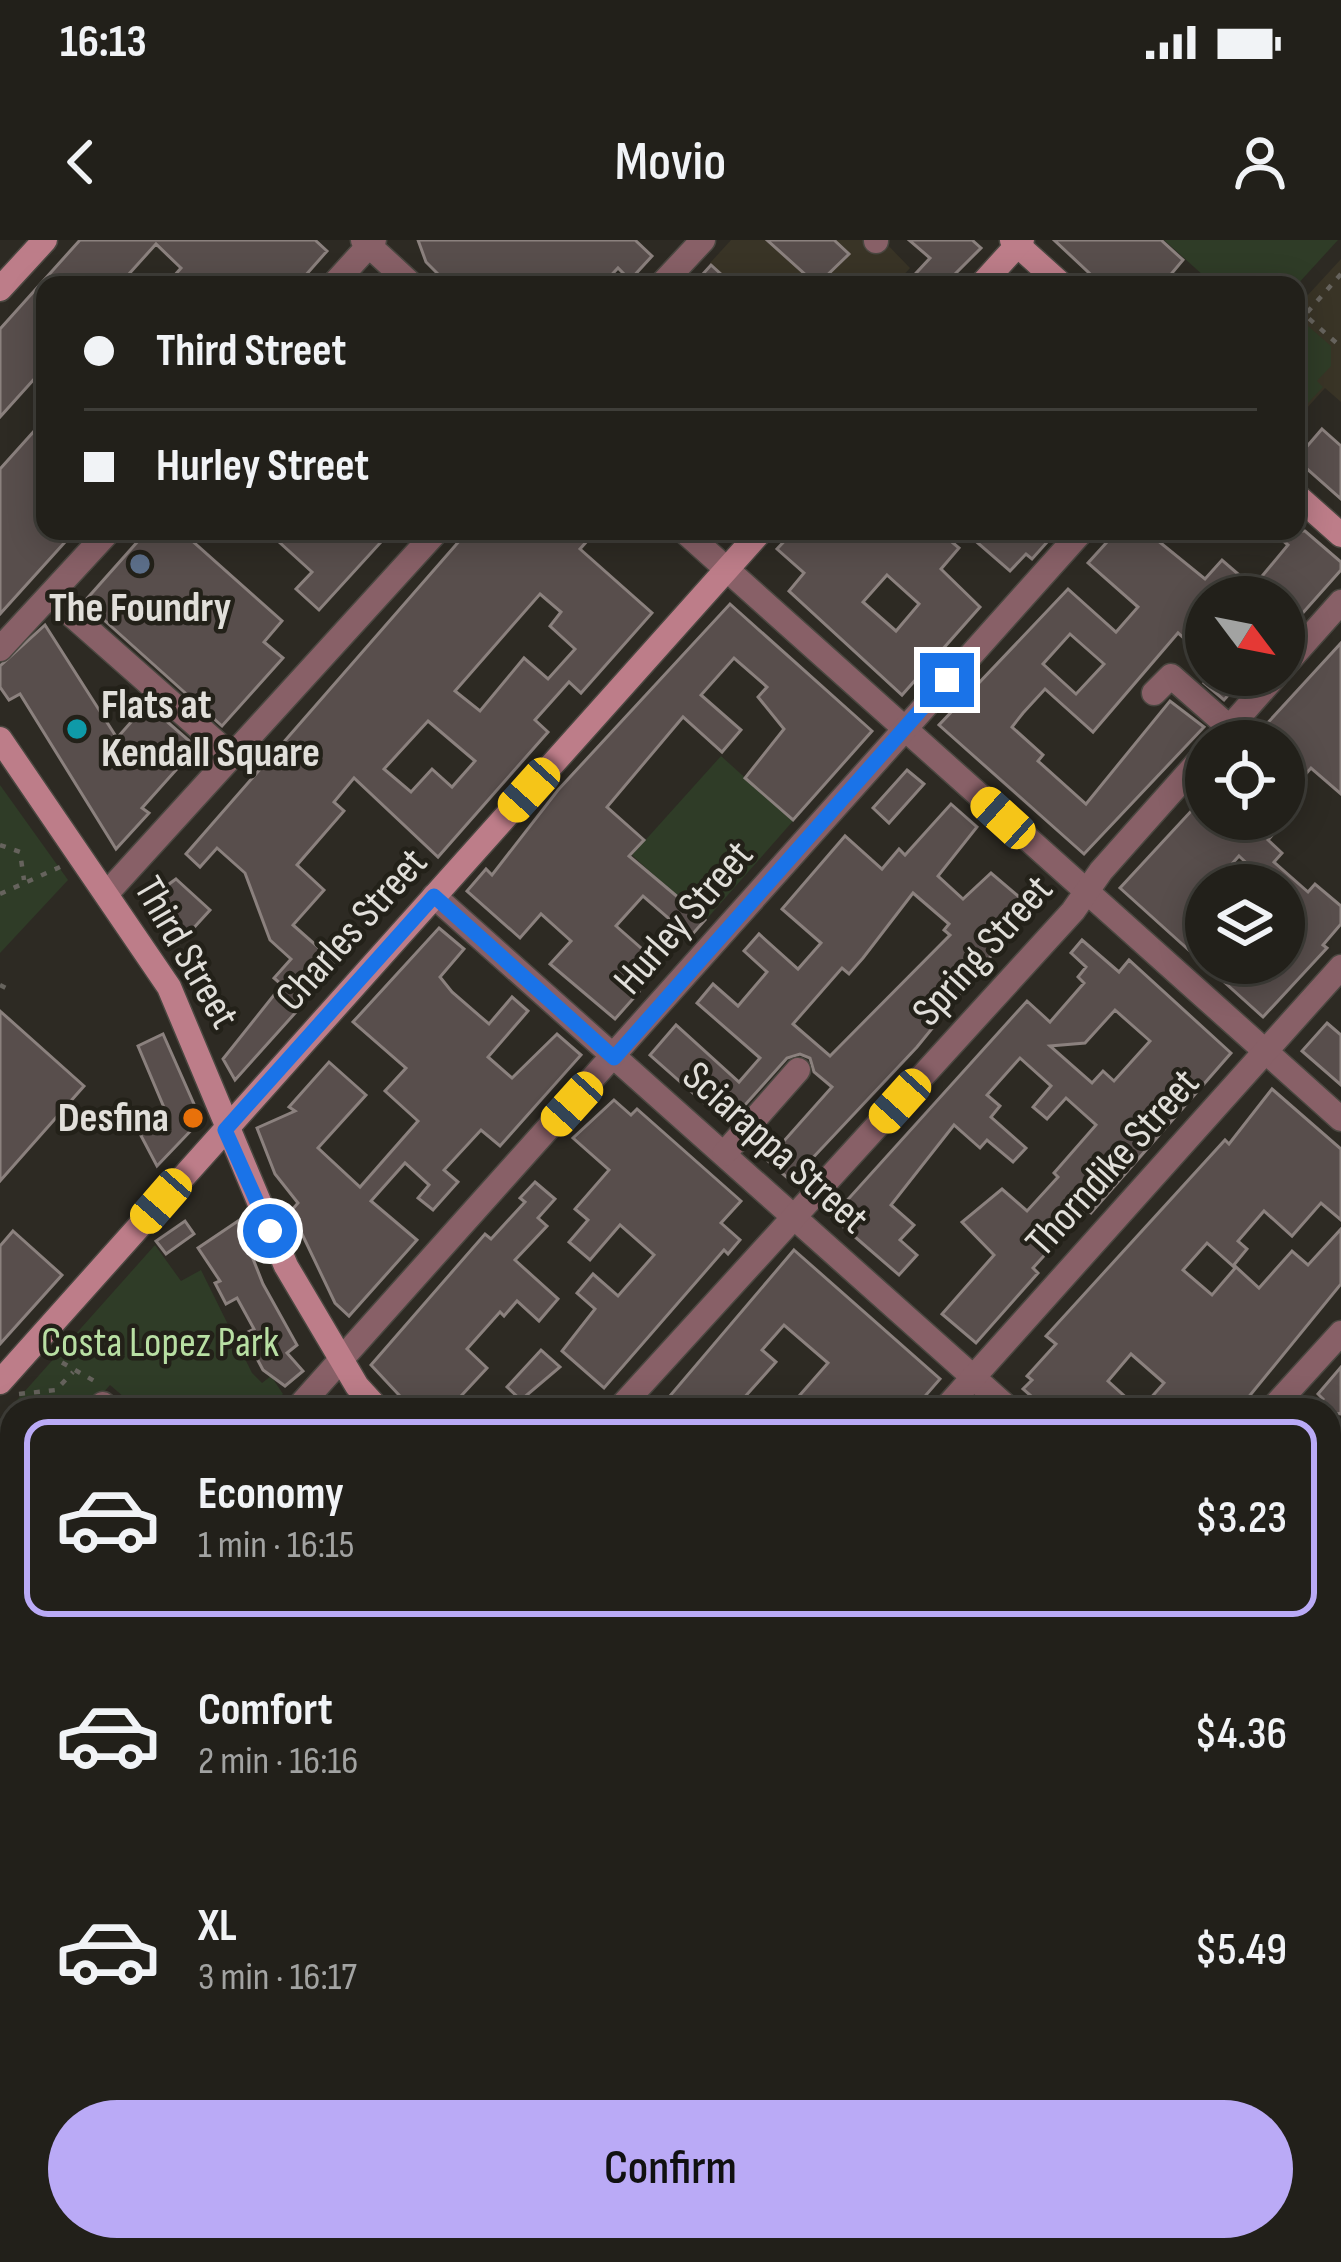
<!DOCTYPE html>
<meta charset="utf-8">
<style>
:root{--surface:#22201a;--page:#2a2823;--text:#f1f3f6;--muted:#a2a3a2;--line:#3f3e39;--accent:#baaaf6}
body{margin:0;font-family:"Sofia Sans Condensed",sans-serif;background:var(--page);color:var(--text);height:100vh;display:flex;flex-direction:column;font-size:45px;white-space:nowrap}
*{box-sizing:border-box;margin:0}
p{font-size:39px;color:var(--muted)}
.icon{flex:none;width:66px;height:66px;fill:none;stroke:currentColor;stroke-width:2;stroke-linecap:round;stroke-linejoin:round}
.map{position:relative;flex:1;overflow:hidden}
.details{position:absolute;left:0px;top:1158px;width:1341px;height:864px;display:flex;flex-direction:column;background:var(--surface);border-radius:36px 36px 0 0;box-shadow:0 6px 30px #0003,0 0 0 3px var(--line)}
.details>*{flex:none}
.hud{position:absolute;left:36px;top:36px;width:1269px;height:264px;border-radius:24px;box-shadow:0 6px 30px #0003,0 0 0 3px var(--line);display:grid;align-content:center;height:264px;padding:0 48px;background:var(--surface)}
.needle{width:78px;rotate:122deg}
.controls{position:absolute;left:1185px;top:336px;display:grid;gap:24px}
.controls a{display:grid;place-items:center;width:120px;height:120px;border-radius:50%;background:var(--surface);box-shadow:0 6px 30px #0003,0 0 0 3px var(--line);font-size:60px}
.end{position:absolute;width:54px;height:54px;margin:-27px;border:15px solid #1a73e8;background:#fff;box-shadow:0 0 0 6px #fff}
.from{border-radius:50%}
.car{position:absolute;width:36px;height:72px;margin:-36px -18px;border-radius:15px;box-shadow:0 0 9px 3px #0007;background:linear-gradient(#f5c518 24%,#345 0 40%,#f5c518 0 76%,#345 0 86%,#f5c518 0)}
.hud b{display:flex;align-items:center;gap:42px;height:114px;font-size:45px}
.hud b+b{border-top:3px solid var(--line)}
.hud i{width:30px;height:30px;background:var(--text)}
ul{padding:21px 0 0;list-style:none}
li{display:flex;align-items:center;gap:36px;height:198px;margin:0 24px 18px;padding:0 24px;border:6px solid transparent;border-radius:24px}
li div{flex:1}
li b{display:block;font-size:45px}
li em{font-style:normal;font-weight:600}
li.active{border-color:var(--accent)}
li>.icon{width:108px;height:108px;stroke-width:1.5}
.primary-button{display:flex;gap:24px;margin-top:auto;padding:24px 48px}
.primary-button a{flex:1;height:138px;border-radius:72px;background:var(--accent);color:#111;font-size:48px;font-weight:600;line-height:138px;text-align:center}
.status{display:flex;justify-content:space-between;align-items:center;height:84px;padding:0 60px;background:var(--surface);direction:ltr}
.status svg{height:33px;fill:currentColor}
header{display:flex;justify-content:space-between;align-items:center;height:156px;padding:0 48px;background:var(--surface);font-size:54px;font-weight:600}
.map>svg:first-child{display:block}
.commercial{fill:#393120}
.built{fill:#393426}
.green{fill:#2f3c27}
.building{fill:#584e4c;stroke:#8b817e;stroke-width:3;fill-rule:evenodd}
.lines{fill:none;stroke-linecap:round;stroke-linejoin:round}
.street-casing{stroke:#4a4740;stroke-width:27}
.secondary-casing{stroke:#4a4740;stroke-width:27}
.path{stroke:#66635d;stroke-width:4.5;stroke-dasharray:6 9;stroke-linecap:butt}
.street{stroke:#886067;stroke-width:24}
.secondary{stroke:#bd7d89;stroke-width:24}
.route{stroke:#1a73e8;stroke-width:15}
.service-dot{fill:#5c6f8a;stroke:#232119;stroke-width:4.5}
.culture-dot{fill:#0f9aa8;stroke:#232119;stroke-width:4.5}
.food-dot{fill:#e8710a;stroke:#232119;stroke-width:4.5}
.labels{text-anchor:middle;dominant-baseline:central;stroke-width:9;stroke-linejoin:round;paint-order:stroke}
.poi-label{font-size:42px;font-weight:bold;fill:#e1dfda;stroke:#232119}
.street-label{font-size:42px;fill:#e1dfda;stroke:#232119}
.park-label{font-size:42px;fill:#b8dfa3;stroke:#232119}
</style>
<div class="status"><b>16:13</b><svg viewBox="0 0 49 12"><path d="M0 12V9h3v3zM5 12V6h3v6zM10 12V3h3v9zM15 12V0h3v12zM26 1h20v11H26zM47 4h2v5h-2z"/></svg></div>
<header><svg class="icon" aria-label="back" viewBox="0 0 24 24"><path d="M15 5l-7 7 7 7"/></svg>Movio<svg class="icon" aria-label="person" viewBox="0 0 24 24"><circle cx="12" cy="8" r="4"/><path d="M4 21q1-7 8-7t8 7"/></svg></header>
<div class="map">
<svg width="1341" height="2022" viewBox="0 0 1341 2022">
<rect width="100%" height="100%" fill="#2d2a23"/>
<g class="commercial">
<polygon points="0,1891 12,1901 12,2010 137,2010 151,2022 0,2022"/>
<polygon points="228,2010 490,2010 479,2022 217,2022"/>
</g>
<g class="built">
<polygon points="731,0 883,0 910,28 895,45 735,45 710,23"/>
<polygon points="1341,19 1341,162 1325,148 1296,180 1296,68"/>
</g>
<g class="green">
<polygon points="1164,0 1338,0 1296,46 1214,45"/>
<polygon points="1296,85 1308,86 1331,106 1331,126 1317,141 1323,147 1296,176"/>
<polygon points="721,516 793,581 704,682 632,615"/>
<polygon points="0,545 68,640 0,713"/>
<polygon points="155,1005 181,1041 201,1030 252,1133 262,1143 271,1136 283,1154 266,1170 139,1170 110,1145 88,1170 12,1170 12,1189 0,1179"/>
</g>
<g class="building">
<polygon points="80,0 315,0 327,11 297,45 166,45 181,28 156,4 119,45 45,45 45,127 0,177 0,89"/>
<polygon points="418,0 635,0 652,16 630,40 618,28 602,45 449,45 426,22"/>
<polygon points="767,0 834,0 849,14 817,45"/>
<polygon points="909,0 972,0 981,8 944,45 905,45 930,18"/>
<polygon points="1054,0 1161,0 1183,20 1162,45 1102,45"/>
<polygon points="711,25 733,45 693,45"/>
<polygon points="45,179 45,291 75,291 0,374 0,229"/>
<polygon points="1322,189 1341,206 1341,259 1296,219"/>
<polygon points="147,291 181,291 282,381 264,402 283,418 222,486 84,362"/>
<polygon points="267,291 391,291 319,370 296,349 312,332"/>
<path d="M468,291H596L580,309L652,373L581,453L569,442L535,480L548,492L438,617L354,538L334,562L344,571L297,625L324,650L293,685L335,722L291,766L296,772L235,840L223,819L282,745L274,738L291,719L270,700L245,633L217,608L200,627L186,614ZM540,354L561,372L550,386L575,409L548,439L524,418L480,471L455,451ZM428,481L475,521L452,547L432,529L411,552L384,529Z"/>
<path d="M794,291H939L959,308L941,329L980,367L902,455L789,351L804,333L777,309ZM887,335L919,364L896,391L863,362Z"/>
<polygon points="964,291 1057,291 1032,319 1026,314 1010,331"/>
<path d="M1117,291H1146L1205,339L1222,320L1253,347L1288,305L1272,291H1305L1341,322V330L1284,394V357H1206V418L1178,393L1093,492L1045,449L1023,473L1012,487L1043,515L1038,521L1086,564L1170,461L1204,487L1084,614L939,485L1068,349L1116,392L1138,367L1088,323ZM1070,394L1104,424L1076,454L1043,424Z"/>
<polygon points="730,364 872,491 793,580 745,538 784,489 758,457 767,447 734,418 701,455 741,490 722,512 683,477 607,567 644,600 629,616 705,680 690,697 643,656 616,686 650,716 627,742 639,752 615,779 550,724 571,701 541,674 520,698 467,651 486,629 492,635 558,550"/>
<polygon points="45,385 117,498 147,464 202,512 190,527 184,521 142,568 149,573 116,609 20,454 9,460 0,447 0,426"/>
<polygon points="1341,403 1341,554 1311,528 1297,544 1284,533 1284,501 1251,501"/>
<polygon points="1210,435 1246,435 1224,460 1204,443"/>
<polygon points="907,530 924,544 889,583 873,568"/>
<path d="M1206,555V579H1286L1268,600L1282,613L1274,622L1308,652L1315,644L1341,666V684L1323,705L1327,708L1263,777L1120,648ZM1239,616L1270,645H1284V723H1206V686L1190,672L1206,653V645H1213Z"/>
<path d="M951,564L977,587L938,636L963,659L991,633L1031,667L917,807L791,941L767,920L832,847L814,832L810,818L800,814L787,818L728,884L650,815L676,785L739,842L760,818L697,763L713,744L738,766L767,732L744,711L759,694L798,729L821,703L782,669L845,596L882,629L899,609L905,615ZM913,653L949,684L944,690L950,695L830,816L793,784L842,728L849,734L863,718Z"/>
<polygon points="176,639 210,670 180,703 163,688 170,681 147,660"/>
<polygon points="439,688 464,709 440,737 452,752 489,784 512,757 528,771 488,817 512,838 557,794 581,815 500,906 481,890 444,930 458,942 433,970 418,958 429,945 405,923 371,961 417,1000 349,1076 335,1063 291,971 298,963 275,934 257,888 295,871 289,867 329,822 366,855 318,908 360,947 418,881 385,851 406,828 353,782"/>
<path d="M1082,700L1119,732L1129,720L1231,813L1091,973L1086,969L1033,1028L1038,1033L976,1103L942,1074L994,1015L962,982L1002,949L1027,971L1058,937L1054,933L1096,885L1066,858L1047,879L1033,867L1051,846L1020,818L987,855L1000,866L991,877L1026,908L1013,922L987,900L980,908L954,885L891,965L914,985L900,1000L917,1015L899,1035L832,977L1027,761L1050,782L1084,743L1078,737L1086,727L1071,713ZM1115,770L1150,801L1114,841L1103,831L1092,843L1050,806L1085,803Z"/>
<polygon points="0,771 84,846 0,941"/>
<polygon points="1327,783 1341,795 1341,845 1302,811"/>
<polygon points="163,794 201,880 157,926 138,890 168,877 138,806"/>
<path d="M1272,849L1341,909V980L1321,963L1292,996L1264,971L1238,1001L1247,1009L1233,1026L1207,1003L1183,1030L1212,1055L1236,1027L1259,1048L1292,1011L1308,1025L1341,989V1044L1238,1170H1047L1023,1149L1032,1140L1027,1136L1056,1104L1046,1096L1225,900L1229,904ZM1131,1114L1164,1143L1140,1170L1108,1141Z"/>
<polygon points="614,860 631,875 637,869 741,961 721,983 740,1000 728,1014 724,1010 604,1148 562,1111 595,1069 577,1053 593,1034 618,1056 654,1015 620,985 590,1020 569,1002 588,980 575,969 609,930 573,898"/>
<polygon points="535,942 555,959 538,978 547,986 515,1020 558,1059 539,1081 517,1061 504,1076 500,1072 467,1109 487,1128 448,1170 413,1170 371,1125 485,994 491,999 525,962 520,958"/>
<polygon points="185,981 194,994 166,1014 156,1001"/>
<polygon points="238,981 263,1044 297,1105 287,1113 303,1131 285,1146 263,1130 244,1094 254,1089 237,1058 226,1064 215,1043 220,1041 198,1008"/>
<polygon points="13,991 62,1035 0,1104 0,1006"/>
<polygon points="794,1010 940,1139 913,1170 816,1170 800,1155 828,1123 784,1085 762,1110 776,1122 733,1170 658,1170"/>
<polygon points="541,1110 560,1127 521,1160 507,1147"/>
<polygon points="1341,1127 1341,1174 1313,1170 1323,1159 1318,1154"/>
</g>
<g class="lines">
<g class="street-casing">
<g id="street">
<polyline points="363,0 412,45"/>
<polyline points="876,1 876,0"/>
<polyline points="333,45 374,0"/>
<polyline points="661,45 703,0"/>
<polyline points="684,291 1341,879"/>
<polyline points="57,362 219,505"/>
<polyline points="0,409 109,291"/>
<polyline points="1284,426 1341,362"/>
<polyline points="1154,453 1171,436 1229,487"/>
<polyline points="1222,496 1276,435"/>
<polyline points="108,652 437,291"/>
<polyline points="434,656 1010,1170"/>
<polyline points="724,914 798,830"/>
<polyline points="103,1164 110,1170"/>
<polyline points="296,1170 1082,291"/>
<polyline points="618,1170 1073,671 1101,631 1206,513"/>
<polyline points="944,1170 1341,727"/>
<polyline points="1271,1170 1341,1093"/>
<polyline points="0,1292 12,1303"/>
<polyline points="0,1499 12,1485"/>
<polyline points="0,1856 12,1842"/>
<polyline points="799,2010 813,2022"/>
<polyline points="183,2022 193,2010"/>
<polyline points="507,2022 518,2010"/>
</g>
</g>
<g class="secondary-casing">
<g id="secondary">
<polyline points="1012,0 1062,45"/>
<polyline points="981,45 1022,0"/>
<polyline points="0,49 45,0"/>
<polyline points="1296,255 1341,295"/>
<polyline points="0,499 169,747 286,1026 357,1146 379,1170"/>
<polyline points="0,1142 761,291"/>
<polyline points="1329,1483 1341,1469"/>
<polyline points="1329,1857 1341,1843"/>
<polyline points="0,1888 12,1899"/>
<polyline points="137,2010 151,2022"/>
<polyline points="1296,2010 1310,2022"/>
<polyline points="846,2022 857,2010"/>
<polyline points="1181,2022 1191,2010"/>
</g>
</g>
<g class="path">
<polyline points="1341,34 1305,75 1341,107"/>
<polyline points="0,605 20,612 24,640"/>
<polyline points="0,654 60,627"/>
<polyline points="0,745 8,749"/>
<polyline points="49,1115 96,1142"/>
<polyline points="19,1154 56,1150 73,1132"/>
</g>
<use href="#street" class="street"/>
<use href="#secondary" class="secondary"/>
</g>
<g class="lines">
<polyline class="route" points="270,991 225,890 434,656 614,818 947,440"/>
</g>
<circle class="service-dot" cx="140" cy="324" r="12"/>
<circle class="culture-dot" cx="77" cy="489" r="12"/>
<circle class="food-dot" cx="193" cy="878" r="12"/>
<g class="labels">
<g class="poi-label">
<text x="140" y="368">The Foundry</text>
<text x="101" y="465" text-anchor="start">Flats at<tspan x="101" dy="48">Kendall Square</tspan></text>
<text x="169" y="878" text-anchor="end">Desfina</text>
</g>
<g class="street-label">
<text transform="translate(684 678) rotate(-49)">Hurley Street</text>
<text transform="translate(352 690) rotate(-48)">Charles Street</text>
<text transform="translate(983 711) rotate(-48)">Spring Street</text>
<text transform="translate(186 713) rotate(60)">Third Street</text>
<text transform="translate(775 908) rotate(42)">Sciarappa Street</text>
<text transform="translate(1113 923) rotate(-48)">Thorndike Street</text>
</g>
<g class="park-label">
<text x="160" y="1103">Costa Lopez Park</text>
</g>
</g>
</svg>
<div class="controls">
<a><svg class="needle" viewBox="-14 -14 28 28"><path d="M0-13l5 13h-10z" fill="#e53935"/><path d="M0 13l5-13h-10z" fill="#a2a3a2"/></svg></a>
<a><svg class="icon" aria-label="locate" viewBox="0 0 24 24"><circle cx="12" cy="12" r="6"/><path d="M12 2v4M12 18v4M2 12h4M18 12h4"/></svg></a>
<a><svg class="icon" aria-label="layers" viewBox="0 0 24 24"><path d="M12 4l9 5-9 5-9-5zM3 14l9 5 9-5"/></svg></a>
</div>
<i class="end from" style="left:270px;top:991px"></i>
<i class="end" style="left:947px;top:440px"></i>
<i class="car" style="left:529px;top:550px;rotate:222deg"></i>
<i class="car" style="left:1003px;top:578px;rotate:312deg"></i>
<i class="car" style="left:900px;top:861px;rotate:222deg"></i>
<i class="car" style="left:572px;top:864px;rotate:222deg"></i>
<i class="car" style="left:161px;top:961px;rotate:221deg"></i>
<div class="hud">
<b><i class="from"></i>Third Street</b>
<b><i></i>Hurley Street</b>
</div>
<section class="details">
<ul>
<li class="active"><svg class="icon" aria-label="car" viewBox="0 0 24 24"><path d="M5 17H2v-5l4-1 3-4h7l3 4 3 1v5h-3M9 17h6M6 11h13"/><circle cx="7" cy="17" r="2"/><circle cx="17" cy="17" r="2"/></svg><div><b>Economy</b><p>1 min · 16:15</p></div><em>$3.23</em></li>
<li><svg class="icon" aria-label="car" viewBox="0 0 24 24"><path d="M5 17H2v-5l4-1 3-4h7l3 4 3 1v5h-3M9 17h6M6 11h13"/><circle cx="7" cy="17" r="2"/><circle cx="17" cy="17" r="2"/></svg><div><b>Comfort</b><p>2 min · 16:16</p></div><em>$4.36</em></li>
<li><svg class="icon" aria-label="car" viewBox="0 0 24 24"><path d="M5 17H2v-5l4-1 3-4h7l3 4 3 1v5h-3M9 17h6M6 11h13"/><circle cx="7" cy="17" r="2"/><circle cx="17" cy="17" r="2"/></svg><div><b>XL</b><p>3 min · 16:17</p></div><em>$5.49</em></li>
</ul>
<div class="primary-button"><a>Confirm</a></div>
</section>
</div>
